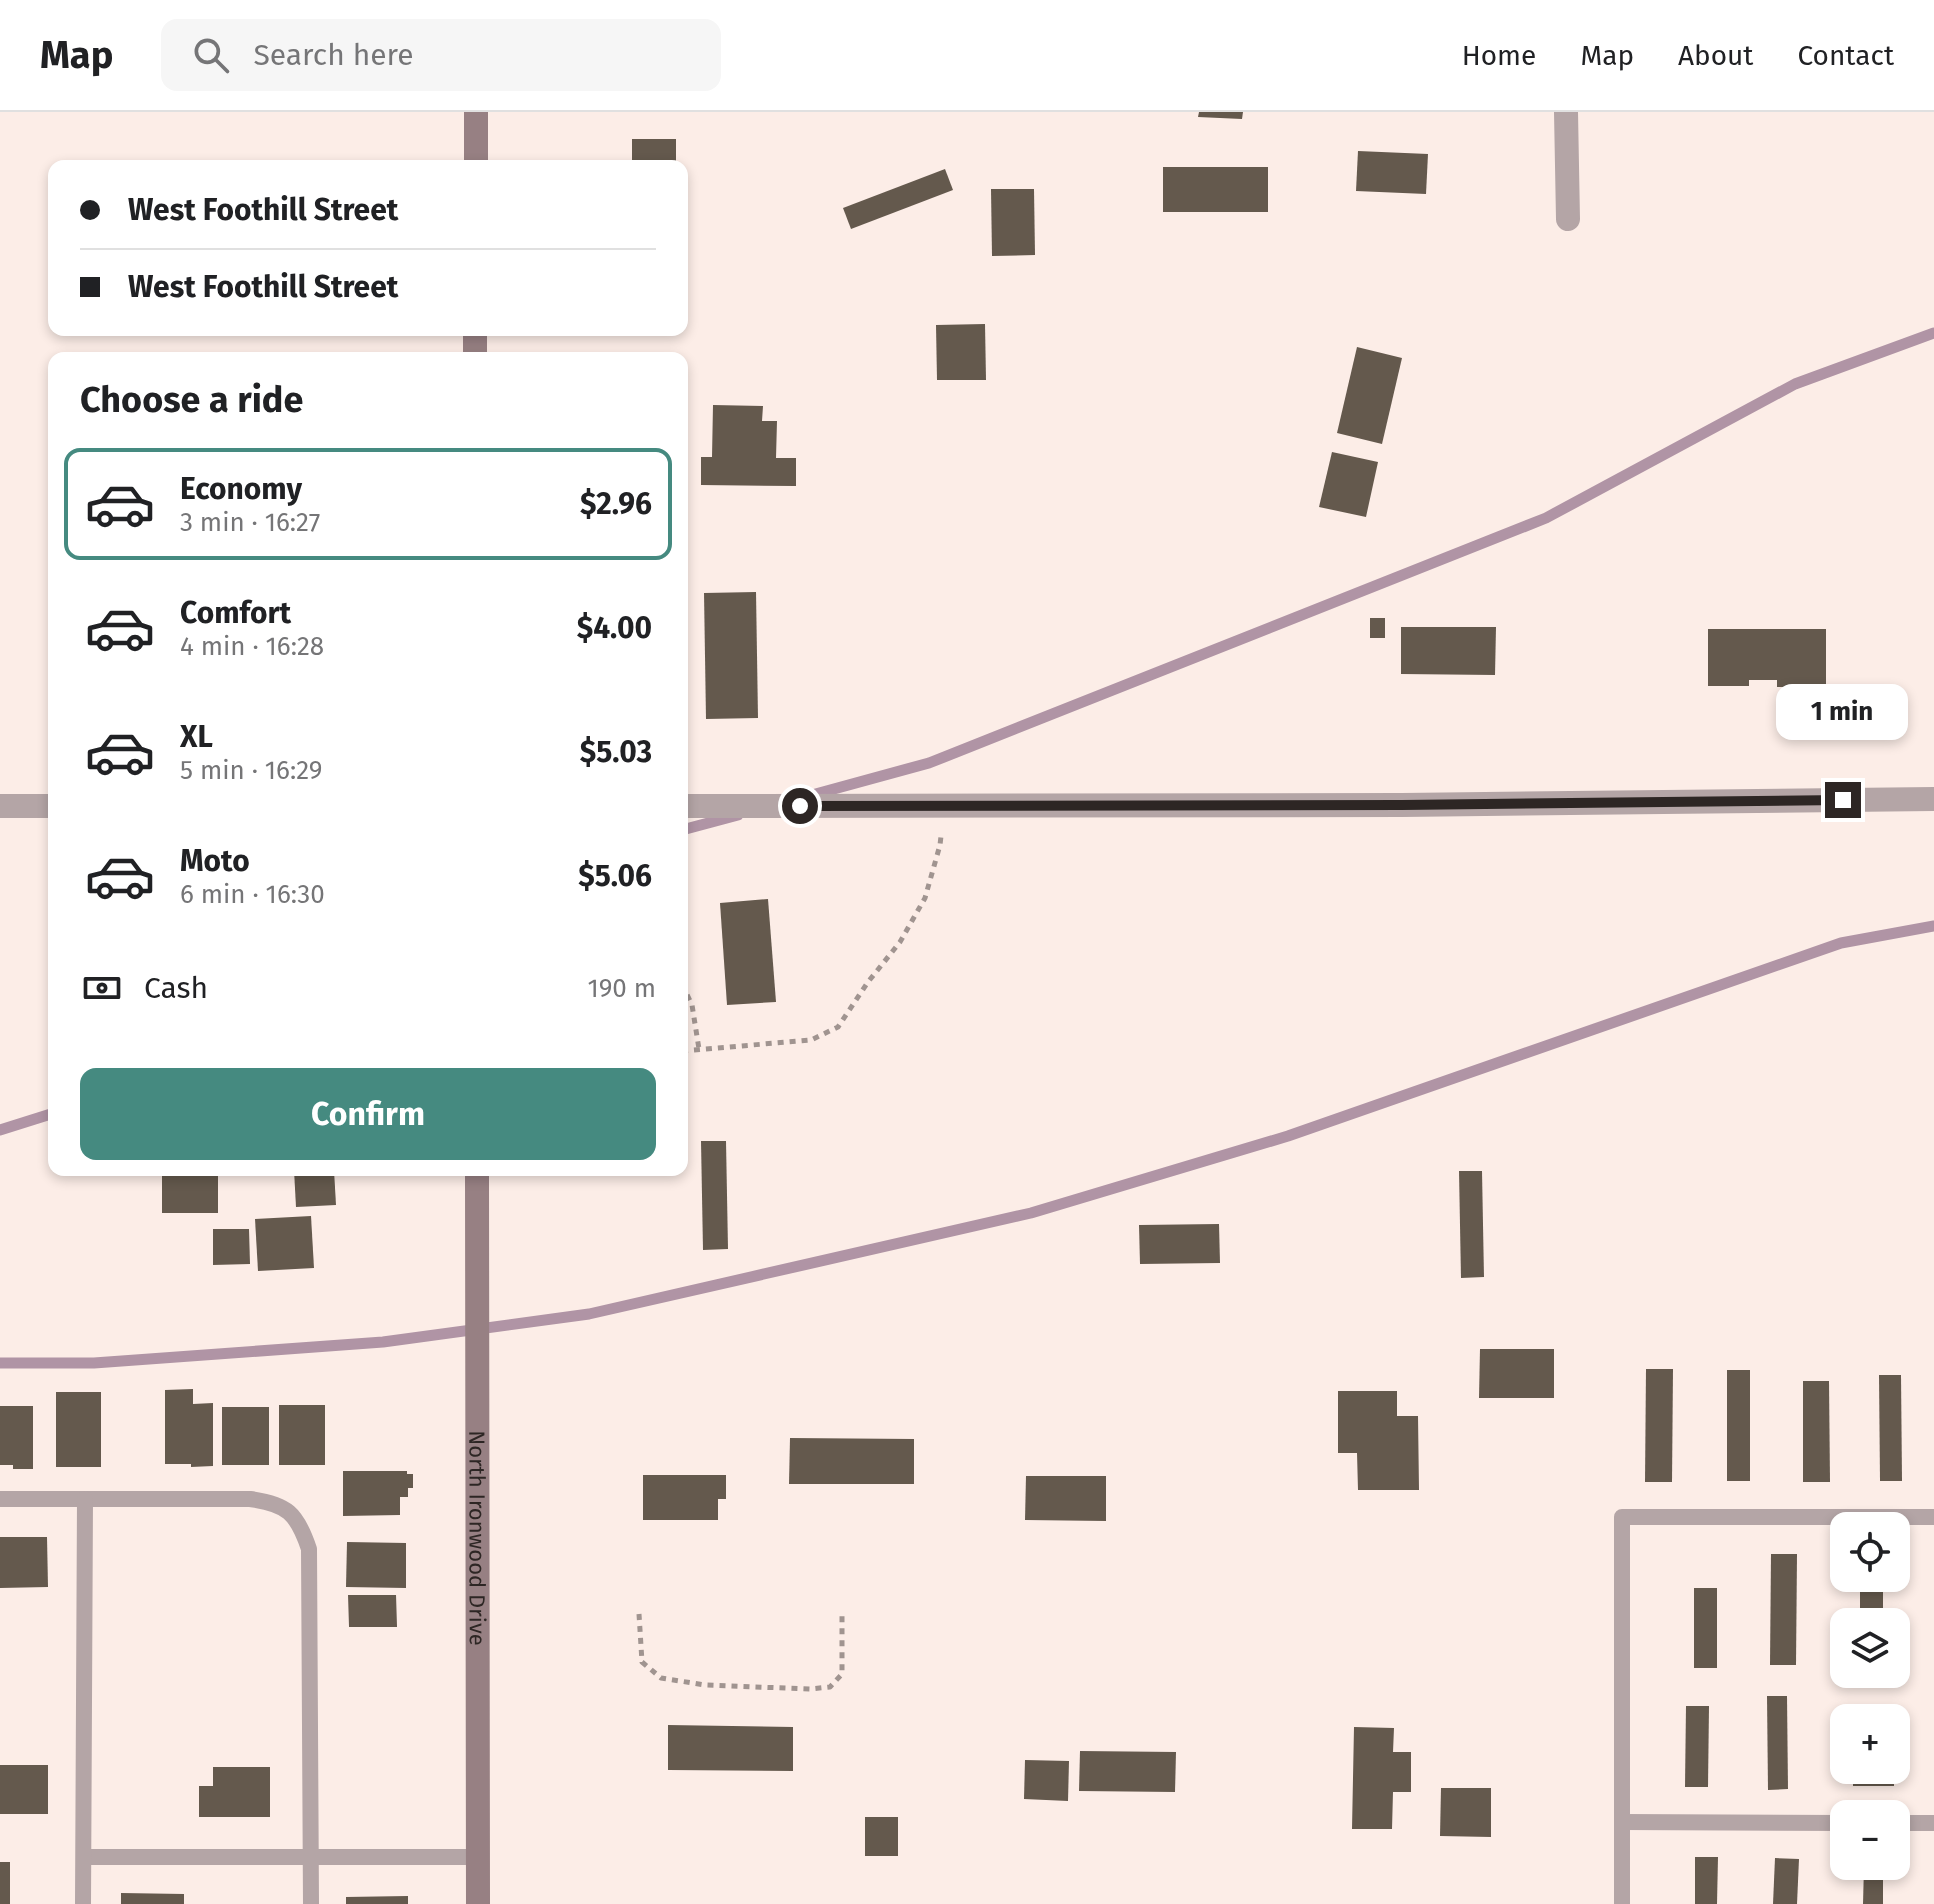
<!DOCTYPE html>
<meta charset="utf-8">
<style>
:root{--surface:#fff;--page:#f6f6f6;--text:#202124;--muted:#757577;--line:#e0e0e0;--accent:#458a80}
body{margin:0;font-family:"Fira Sans",sans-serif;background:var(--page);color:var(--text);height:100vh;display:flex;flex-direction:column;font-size:30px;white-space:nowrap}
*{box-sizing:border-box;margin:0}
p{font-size:26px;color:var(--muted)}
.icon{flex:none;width:44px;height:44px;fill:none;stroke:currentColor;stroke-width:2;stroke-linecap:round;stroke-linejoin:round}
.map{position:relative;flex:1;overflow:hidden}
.panel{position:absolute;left:48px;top:240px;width:640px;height:824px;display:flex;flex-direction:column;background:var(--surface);border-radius:16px;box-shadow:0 4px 12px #0003}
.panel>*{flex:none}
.top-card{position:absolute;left:48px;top:48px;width:640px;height:176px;border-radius:16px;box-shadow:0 4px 12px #0003;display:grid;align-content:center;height:176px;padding:0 32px;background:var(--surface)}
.buttons{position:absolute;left:1830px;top:1400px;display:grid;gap:16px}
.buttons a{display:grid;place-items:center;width:80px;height:80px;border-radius:16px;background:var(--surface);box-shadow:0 4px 12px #0003;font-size:40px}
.end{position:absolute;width:36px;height:36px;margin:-18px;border:10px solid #2d2624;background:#fff;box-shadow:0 0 0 4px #fff}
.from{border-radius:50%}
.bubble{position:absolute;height:56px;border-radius:16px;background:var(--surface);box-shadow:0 4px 12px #0003;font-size:26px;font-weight:700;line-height:56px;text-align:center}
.top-card b{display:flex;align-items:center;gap:28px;height:76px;font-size:30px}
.top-card b+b{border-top:2px solid var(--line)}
.top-card i{width:20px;height:20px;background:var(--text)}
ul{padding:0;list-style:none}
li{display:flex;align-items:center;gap:24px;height:112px;margin:0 16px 12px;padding:0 16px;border:4px solid transparent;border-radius:16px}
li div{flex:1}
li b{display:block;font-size:30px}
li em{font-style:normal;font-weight:700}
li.current{border-color:var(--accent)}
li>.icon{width:72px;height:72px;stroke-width:1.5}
h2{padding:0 32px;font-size:36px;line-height:96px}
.pay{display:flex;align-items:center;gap:20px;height:88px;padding:0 32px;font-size:30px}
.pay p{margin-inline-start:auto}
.action{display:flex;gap:16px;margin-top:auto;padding:16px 32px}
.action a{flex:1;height:92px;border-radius:16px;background:var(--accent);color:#fff;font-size:32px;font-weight:700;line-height:92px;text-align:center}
header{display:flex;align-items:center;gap:48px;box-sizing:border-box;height:112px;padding:0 40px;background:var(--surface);border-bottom:2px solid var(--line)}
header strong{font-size:38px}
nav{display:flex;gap:44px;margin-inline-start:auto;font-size:28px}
.search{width:560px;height:72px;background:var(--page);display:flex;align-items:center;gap:20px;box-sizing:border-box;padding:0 28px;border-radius:16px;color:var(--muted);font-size:30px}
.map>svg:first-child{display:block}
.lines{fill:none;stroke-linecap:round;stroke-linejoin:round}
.stream{stroke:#b094a5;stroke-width:11}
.building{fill:#64594d}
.path{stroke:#a09490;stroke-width:5;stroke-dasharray:6 6;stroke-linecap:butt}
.lane{stroke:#b4a5a6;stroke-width:16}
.street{stroke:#b4a5a6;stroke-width:24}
.secondary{stroke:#978083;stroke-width:24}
.route{stroke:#2d2624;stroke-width:10}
.labels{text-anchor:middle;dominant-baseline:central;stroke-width:8;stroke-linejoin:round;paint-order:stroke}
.street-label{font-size:22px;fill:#2d2624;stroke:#fff}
</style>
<header>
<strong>Map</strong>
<div class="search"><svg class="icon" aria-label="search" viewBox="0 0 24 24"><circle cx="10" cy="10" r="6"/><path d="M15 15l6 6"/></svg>Search here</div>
<nav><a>Home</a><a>Map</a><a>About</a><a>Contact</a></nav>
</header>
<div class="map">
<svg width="1934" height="1792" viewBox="0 0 1934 1792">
<rect width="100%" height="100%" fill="#fcede7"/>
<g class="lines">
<g class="stream">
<polyline points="801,686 929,651 1546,406 1795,272 1934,221"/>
<polyline points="682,718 738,703"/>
<polyline points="0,1018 54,1001"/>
<polyline points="0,1251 94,1251 383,1230 589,1202 1031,1101 1288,1024 1841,831 1934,814"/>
</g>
</g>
<g class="building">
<polygon points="1199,0 1243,0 1242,7 1198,5"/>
<rect x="632" y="27" width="44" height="27"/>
<polygon points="1358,39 1428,42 1426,82 1356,79"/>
<rect x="1163" y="55" width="105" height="45"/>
<polygon points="945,57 953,78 851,117 843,96"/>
<polygon points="991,77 1034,77 1035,143 992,144"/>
<polygon points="985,212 986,268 937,268 936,213"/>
<polygon points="1357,235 1402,246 1382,332 1337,321"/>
<polygon points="713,293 763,294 762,309 777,309 776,346 796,346 796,374 701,373 701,345 712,345"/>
<polygon points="1332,340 1378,350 1366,405 1319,395"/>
<polygon points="756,480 758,606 706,607 704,481"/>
<rect x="1370" y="506" width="15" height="20"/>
<polygon points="1401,515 1496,515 1495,563 1401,562"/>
<polygon points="1708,517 1826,517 1826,575 1777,575 1777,568 1749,568 1749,574 1708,574"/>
<polygon points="768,787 776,890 727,893 720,791"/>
<polygon points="701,1029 726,1029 728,1137 703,1138"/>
<rect x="162" y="1058" width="56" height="43"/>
<polygon points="294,1058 334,1058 336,1093 296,1095"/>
<polygon points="1459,1059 1482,1059 1484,1165 1461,1166"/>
<polygon points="311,1104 314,1156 258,1159 255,1107"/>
<polygon points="1219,1112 1220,1151 1140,1152 1139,1113"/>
<polygon points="213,1117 249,1117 250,1152 213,1153"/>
<polygon points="1480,1237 1554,1237 1554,1286 1479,1286"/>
<polygon points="1646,1257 1673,1257 1672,1370 1645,1370"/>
<rect x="1727" y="1258" width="23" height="111"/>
<polygon points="1879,1263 1901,1263 1902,1369 1880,1369"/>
<polygon points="1803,1269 1829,1269 1830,1370 1803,1370"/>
<polygon points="193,1277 193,1292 213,1291 213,1354 191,1355 191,1352 165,1352 165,1278"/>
<polygon points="1338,1279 1397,1279 1397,1304 1418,1304 1419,1378 1358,1378 1357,1341 1338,1341"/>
<rect x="56" y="1280" width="45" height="75"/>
<rect x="279" y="1293" width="46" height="60"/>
<polygon points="0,1294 33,1294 33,1357 13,1357 13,1353 0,1353"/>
<rect x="222" y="1295" width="47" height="58"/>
<polygon points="790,1326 914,1327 914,1372 789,1372"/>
<polygon points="343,1359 407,1359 407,1362 413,1362 413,1376 408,1376 408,1385 400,1385 400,1403 343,1404"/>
<polygon points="643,1363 726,1363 726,1387 718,1387 718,1408 643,1408"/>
<polygon points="1026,1364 1106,1364 1106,1409 1025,1408"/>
<polygon points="0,1425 47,1425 48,1475 0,1476"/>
<polygon points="347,1430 406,1431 406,1476 346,1475"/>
<polygon points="1771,1442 1797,1442 1796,1553 1770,1553"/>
<rect x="1860" y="1466" width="23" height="44"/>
<rect x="1694" y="1476" width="23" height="80"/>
<polygon points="348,1483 396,1483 397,1515 349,1515"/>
<polygon points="1767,1584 1787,1584 1788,1677 1768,1678"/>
<polygon points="1686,1594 1709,1594 1708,1675 1685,1675"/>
<rect x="1853" y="1602" width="41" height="4"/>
<polygon points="668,1613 793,1615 793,1659 668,1658"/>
<polygon points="1354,1615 1394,1616 1393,1640 1411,1640 1411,1680 1393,1680 1392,1717 1352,1717"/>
<polygon points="1080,1639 1176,1640 1175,1680 1079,1679"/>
<polygon points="1025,1648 1069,1649 1068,1689 1024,1687"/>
<rect x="0" y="1653" width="48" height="49"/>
<polygon points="213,1655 270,1655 270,1705 199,1705 199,1674 213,1674"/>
<rect x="1853" y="1658" width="41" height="16"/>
<polygon points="1441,1676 1491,1676 1491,1725 1440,1724"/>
<rect x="865" y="1705" width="33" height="39"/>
<polygon points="1695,1745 1718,1745 1717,1792 1695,1792"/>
<polygon points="1775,1746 1799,1747 1797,1792 1773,1792"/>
<rect x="0" y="1750" width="10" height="42"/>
<polygon points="1864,1754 1883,1754 1883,1792 1863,1792"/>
<polygon points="121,1781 184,1782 184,1792 121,1792"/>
<polygon points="408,1784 408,1792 346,1792 346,1785"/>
</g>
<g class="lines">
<g class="path">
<polyline points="682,872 692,893 699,937"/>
<polyline points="682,939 811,928 838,915 868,870 900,830 925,786 940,733 941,724"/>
<polyline points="639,1502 642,1550 661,1566 705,1573 810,1577 830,1575 842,1562 842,1504"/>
</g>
<g class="lane">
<path d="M0,1387H250C287,1392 297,1401 309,1437L311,1792"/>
<polyline points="1622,1710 1844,1711"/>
<polyline points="1896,1711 1934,1711"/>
<polyline points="84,1745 477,1745"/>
<polyline points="83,1792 85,1387"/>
<polyline points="1622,1792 1622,1405 1934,1405"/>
</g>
<g class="street">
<polyline points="1566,0 1568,107"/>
<polyline points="0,694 54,694"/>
<polyline points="682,694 1402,693 1934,687"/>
</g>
<g class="secondary">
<polyline points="476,54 476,0"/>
<polyline points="475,218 475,246"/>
<path id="s1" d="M477,1058L478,1792"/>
</g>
</g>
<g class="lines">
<polyline class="route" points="800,694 1402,693 1843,688"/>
</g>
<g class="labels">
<g class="street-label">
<text stroke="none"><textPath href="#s1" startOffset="368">North Ironwood Drive</textPath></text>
</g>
</g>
</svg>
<div class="buttons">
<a><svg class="icon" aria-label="locate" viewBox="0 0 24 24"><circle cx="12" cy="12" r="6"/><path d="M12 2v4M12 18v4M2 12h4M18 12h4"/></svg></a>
<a><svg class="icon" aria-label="layers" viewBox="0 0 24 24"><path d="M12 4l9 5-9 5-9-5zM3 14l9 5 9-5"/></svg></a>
<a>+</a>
<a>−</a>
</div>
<i class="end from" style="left:800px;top:694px"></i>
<i class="end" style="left:1843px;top:688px"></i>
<div class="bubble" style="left:1776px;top:572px;width:132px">1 min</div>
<div class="top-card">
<b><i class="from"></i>West Foothill Street</b>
<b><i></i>West Foothill Street</b>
</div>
<section class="panel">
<h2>Choose a ride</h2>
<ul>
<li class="current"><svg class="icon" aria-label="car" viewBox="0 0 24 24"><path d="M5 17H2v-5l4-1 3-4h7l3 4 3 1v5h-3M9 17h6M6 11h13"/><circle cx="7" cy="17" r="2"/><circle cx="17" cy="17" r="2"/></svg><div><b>Economy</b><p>3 min · 16:27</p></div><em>$2.96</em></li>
<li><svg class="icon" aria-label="car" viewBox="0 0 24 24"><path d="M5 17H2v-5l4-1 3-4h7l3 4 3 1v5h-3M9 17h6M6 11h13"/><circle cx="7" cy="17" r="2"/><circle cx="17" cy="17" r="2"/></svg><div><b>Comfort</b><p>4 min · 16:28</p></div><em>$4.00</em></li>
<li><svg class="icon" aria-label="car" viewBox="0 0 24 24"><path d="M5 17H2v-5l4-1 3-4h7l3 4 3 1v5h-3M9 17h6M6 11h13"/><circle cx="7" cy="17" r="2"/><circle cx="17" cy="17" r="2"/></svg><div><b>XL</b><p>5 min · 16:29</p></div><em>$5.03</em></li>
<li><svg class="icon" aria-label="car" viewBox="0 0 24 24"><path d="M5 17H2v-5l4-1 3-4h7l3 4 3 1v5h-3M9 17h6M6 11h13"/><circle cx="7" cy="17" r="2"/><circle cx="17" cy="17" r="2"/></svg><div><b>Moto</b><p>6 min · 16:30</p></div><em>$5.06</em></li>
</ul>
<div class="pay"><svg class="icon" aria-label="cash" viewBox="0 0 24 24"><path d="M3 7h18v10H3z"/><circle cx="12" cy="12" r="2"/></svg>Cash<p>190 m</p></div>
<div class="action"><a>Confirm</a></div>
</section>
</div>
